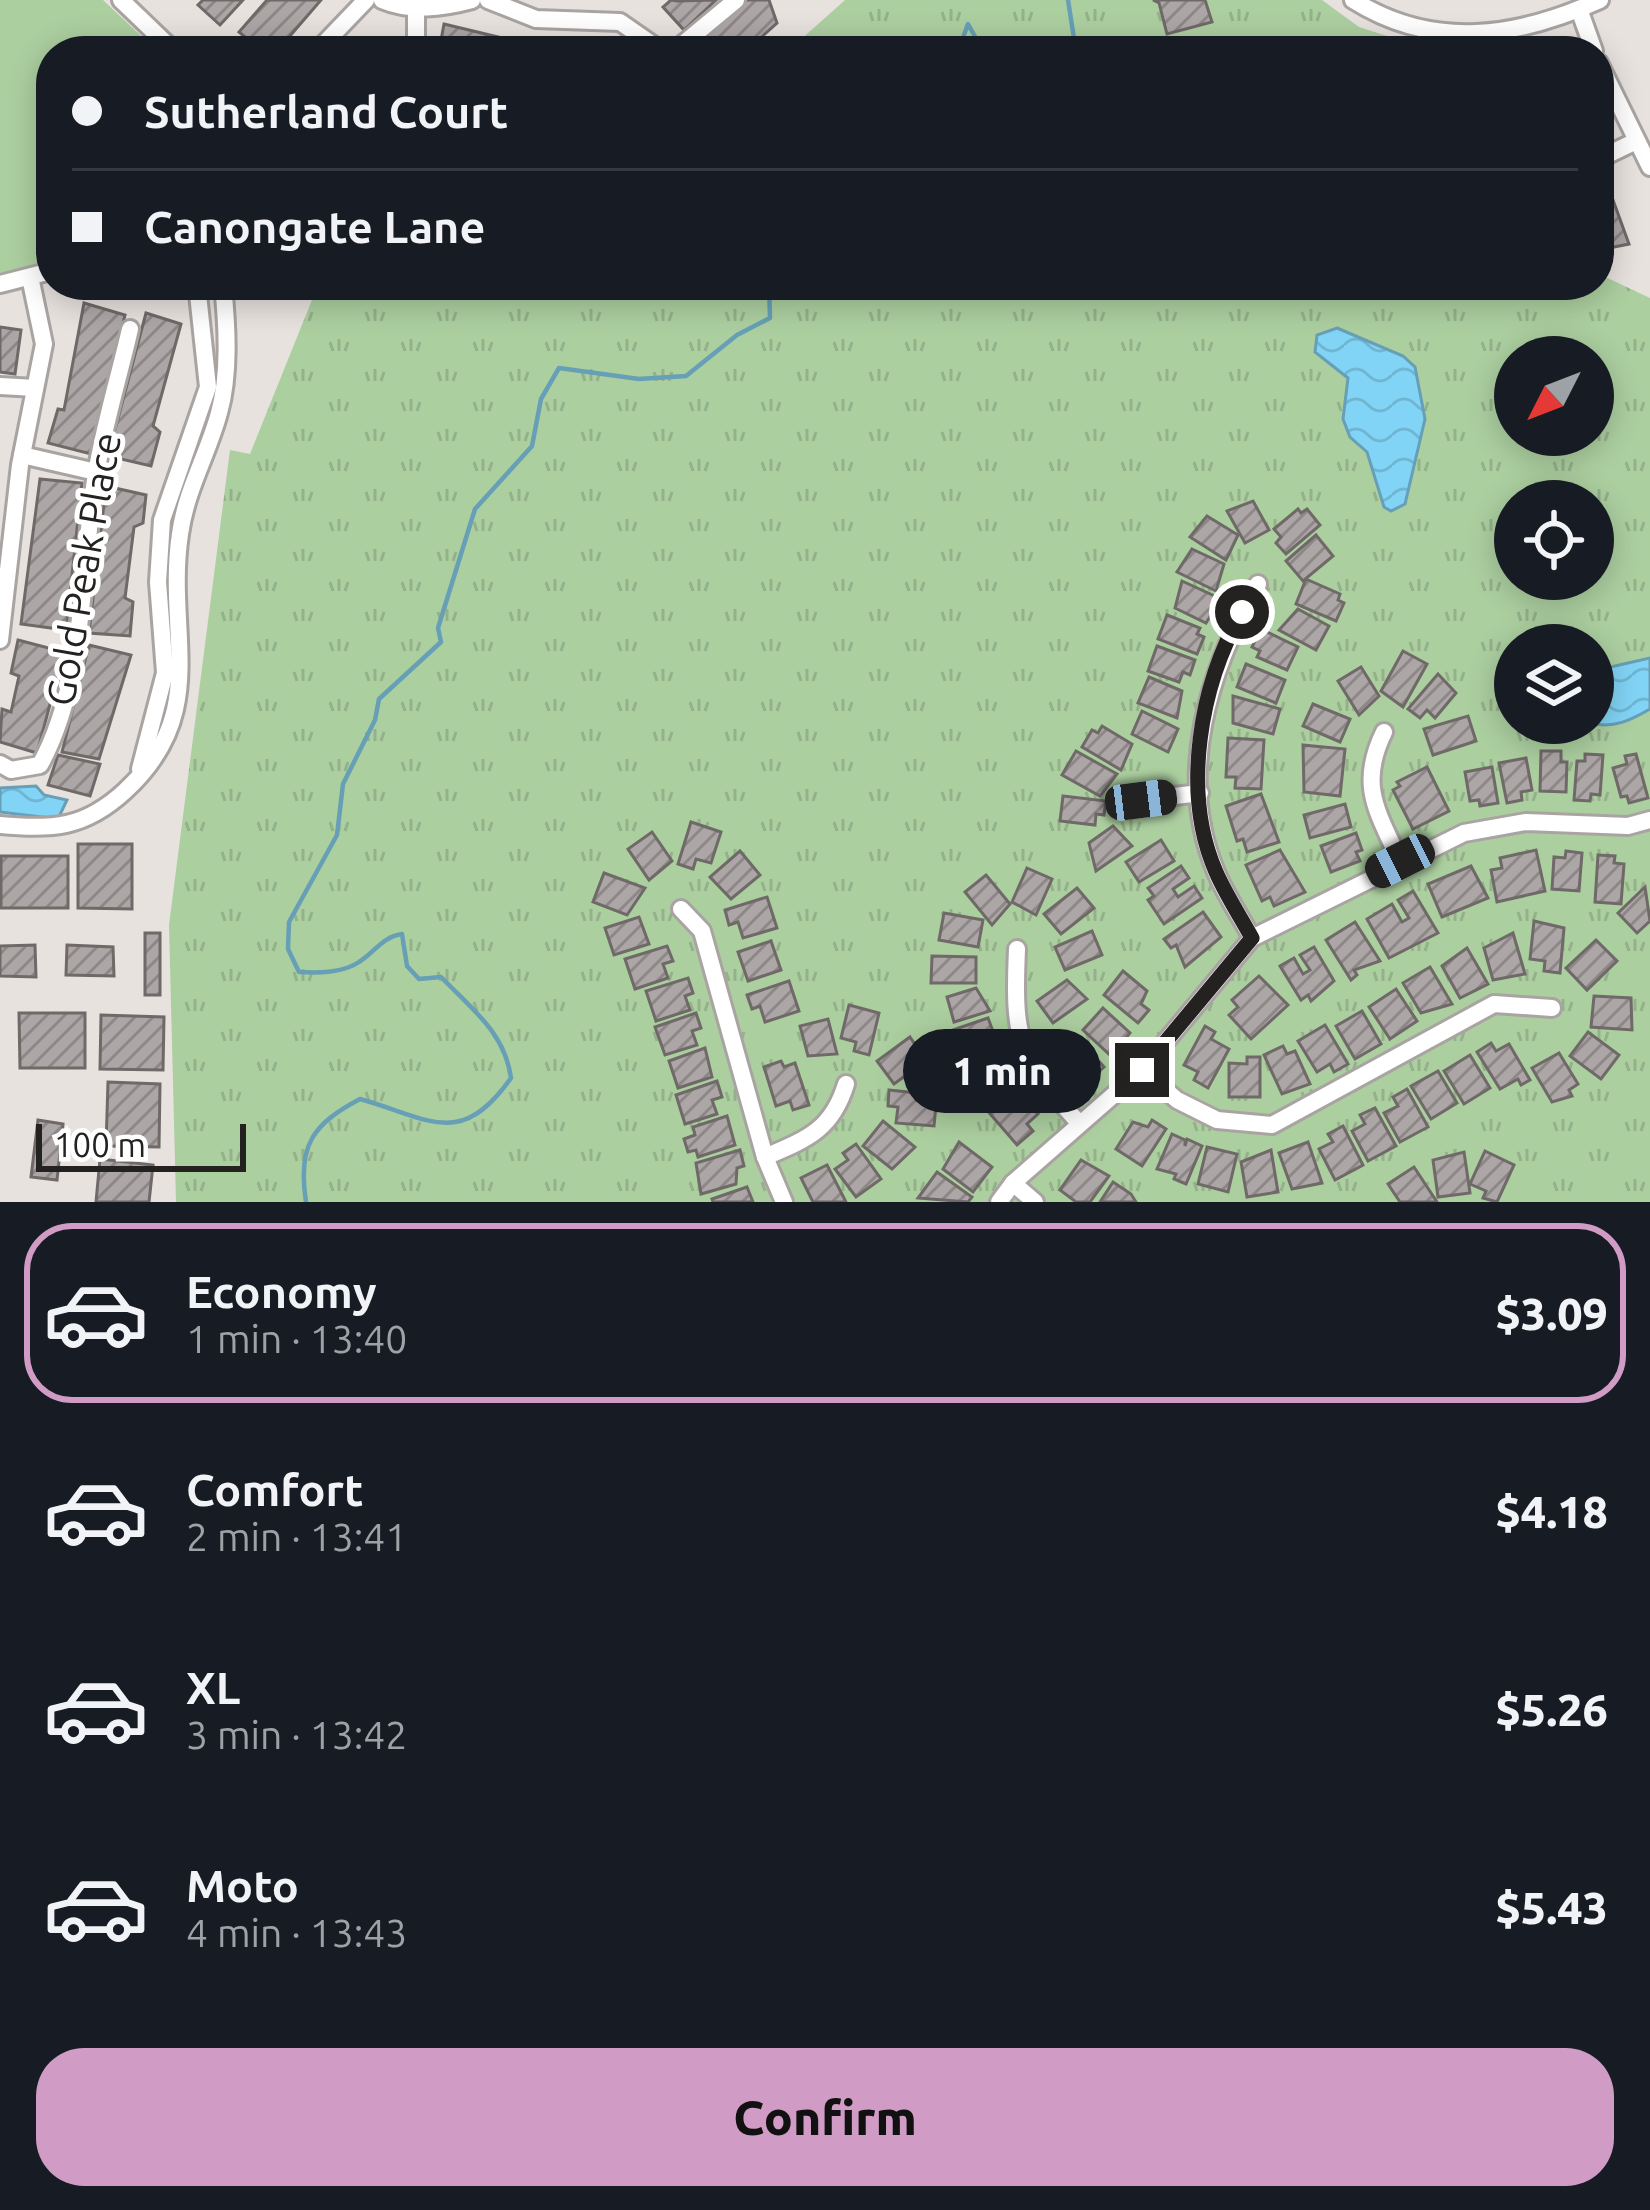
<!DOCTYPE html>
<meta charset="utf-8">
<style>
:root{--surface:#171b24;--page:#242831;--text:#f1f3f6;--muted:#9ea1a6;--line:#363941;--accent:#d09cc5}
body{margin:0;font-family:Ubuntu,sans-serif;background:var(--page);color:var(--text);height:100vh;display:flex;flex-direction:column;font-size:45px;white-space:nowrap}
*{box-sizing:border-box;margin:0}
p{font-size:39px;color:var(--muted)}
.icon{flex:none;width:66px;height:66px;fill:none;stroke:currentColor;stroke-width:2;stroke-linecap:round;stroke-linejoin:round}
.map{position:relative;height:1202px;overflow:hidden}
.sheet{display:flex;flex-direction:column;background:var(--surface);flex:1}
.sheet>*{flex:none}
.guide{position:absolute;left:36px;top:36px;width:1578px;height:264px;border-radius:48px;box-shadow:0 6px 30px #0003;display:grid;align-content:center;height:264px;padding:0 36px;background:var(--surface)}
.needle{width:78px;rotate:228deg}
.fabs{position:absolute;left:1494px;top:336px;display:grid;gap:24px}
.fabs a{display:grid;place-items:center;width:120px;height:120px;border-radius:50%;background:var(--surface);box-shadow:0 6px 30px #0003;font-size:60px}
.scale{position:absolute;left:36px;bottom:30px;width:210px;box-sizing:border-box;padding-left:12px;border:6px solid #242221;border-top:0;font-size:33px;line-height:42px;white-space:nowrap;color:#242221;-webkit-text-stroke:9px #fff;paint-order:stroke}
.end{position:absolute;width:54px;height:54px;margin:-27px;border:15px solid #242221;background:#fff;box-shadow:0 0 0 6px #fff}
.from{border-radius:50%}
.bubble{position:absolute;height:84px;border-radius:42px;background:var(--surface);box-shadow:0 6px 30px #0003;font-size:39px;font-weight:800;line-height:84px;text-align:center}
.car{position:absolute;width:36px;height:72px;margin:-36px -18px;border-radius:15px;box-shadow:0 0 9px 3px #0007;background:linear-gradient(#222 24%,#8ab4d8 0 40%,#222 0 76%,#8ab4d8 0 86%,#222 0)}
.guide b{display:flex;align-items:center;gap:42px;height:114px;font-size:45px}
.guide b+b{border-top:3px solid var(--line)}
.guide i{width:30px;height:30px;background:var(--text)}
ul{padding:21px 0 0;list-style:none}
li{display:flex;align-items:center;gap:36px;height:180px;margin:0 24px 18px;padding:0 12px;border:6px solid transparent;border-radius:48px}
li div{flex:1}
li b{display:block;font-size:45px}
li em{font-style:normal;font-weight:800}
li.active{border-color:var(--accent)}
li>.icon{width:108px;height:108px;stroke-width:1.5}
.action{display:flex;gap:24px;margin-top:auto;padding:24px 36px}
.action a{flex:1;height:138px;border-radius:48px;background:var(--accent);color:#111;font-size:48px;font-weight:800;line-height:138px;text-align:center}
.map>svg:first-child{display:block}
.grass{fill:url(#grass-tufts);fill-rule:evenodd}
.park{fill:#accfa0}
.water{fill:url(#water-waves);stroke:#669fb6;stroke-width:3}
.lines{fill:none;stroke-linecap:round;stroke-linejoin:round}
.stream{stroke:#669fb6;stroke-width:4.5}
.building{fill:url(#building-hatch);stroke:#6f6968;stroke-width:3}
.minor-casing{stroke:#a9a4a1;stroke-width:22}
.minor{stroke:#fff;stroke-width:16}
.route{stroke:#242221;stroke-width:15}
.labels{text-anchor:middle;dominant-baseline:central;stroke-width:10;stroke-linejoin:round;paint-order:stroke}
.street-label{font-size:39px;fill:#242221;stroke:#fff}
</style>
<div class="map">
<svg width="1650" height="1202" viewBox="0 0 1650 1202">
<defs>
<pattern id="grass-tufts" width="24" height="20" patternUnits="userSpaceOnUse" patternTransform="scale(3)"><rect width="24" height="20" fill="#accfa0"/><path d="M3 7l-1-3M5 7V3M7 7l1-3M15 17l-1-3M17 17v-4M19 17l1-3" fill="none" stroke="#94b18a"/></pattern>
<pattern id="water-waves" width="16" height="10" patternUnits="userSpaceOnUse" patternTransform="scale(3)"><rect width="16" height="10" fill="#82d4f6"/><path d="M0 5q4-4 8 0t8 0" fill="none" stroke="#70b6d3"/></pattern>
<pattern id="building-hatch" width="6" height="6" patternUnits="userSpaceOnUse" patternTransform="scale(3)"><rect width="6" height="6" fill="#ada6a6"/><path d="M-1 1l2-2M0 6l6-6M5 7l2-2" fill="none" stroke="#8d8787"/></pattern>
</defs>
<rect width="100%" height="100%" fill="#e7e2de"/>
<g class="grass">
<polygon points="845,0 1322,0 1359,27 1434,51 788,51"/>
<path d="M1599,274L1650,298V1202H176L169,925L230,450L250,454L318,285H1599ZM1515,357H1593V435H1515ZM1515,501H1593V579H1515ZM1515,645H1593V723H1515Z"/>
</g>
<polygon class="park" points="0,0 103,0 157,51 51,51 51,263 0,273"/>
<g class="water">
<polygon points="1337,328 1403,356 1415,367 1425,419 1405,504 1391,511 1384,507 1367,452 1350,437 1343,419 1348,378 1315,352 1317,335"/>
<path d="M1650,658V709C1631,720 1613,729 1591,723L1593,671Z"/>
<polygon points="36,786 44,795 67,800 58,819 0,812 0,788"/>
</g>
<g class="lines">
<g class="stream">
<polyline points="1068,0 1076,51"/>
<polyline points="958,51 968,24 983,51"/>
<path d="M306,1202C297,1145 313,1124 360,1099C429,1118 460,1150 511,1078C505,1033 472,1009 441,977L419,979L407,966L402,934C382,937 375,952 359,962C343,973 319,973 299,972L288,949L289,922L337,835L343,784L375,720L379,699L441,642L438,628L475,509L532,446L541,399L559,368L639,379L686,376L737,335L770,318L769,285"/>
</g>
</g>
<g class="building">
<polygon points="203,0 243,0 220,25 198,5"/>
<polygon points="267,0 321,0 277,51 262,51 239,32"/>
<polygon points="671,0 677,1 716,0 684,30 663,7"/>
<polygon points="743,0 769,0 777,23 746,51 716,51 703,37"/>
<polygon points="1153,0 1205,0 1212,22 1167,34 1159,3"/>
<polygon points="444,24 544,48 543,51 439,51"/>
<polygon points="1613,200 1629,244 1599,250 1599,203"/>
<polygon points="84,303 125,315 91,454 48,443 58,409 64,410"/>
<polygon points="146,313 181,324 153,426 160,432 151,466 108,456"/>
<polygon points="0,327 21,330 15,374 0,372"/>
<polygon points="40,479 82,483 66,630 21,624"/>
<polygon points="106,486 146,495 143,523 134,527 125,598 133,602 130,636 89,633"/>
<polygon points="1253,501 1269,530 1245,543 1227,511"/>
<polygon points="1298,509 1301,513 1307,509 1320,525 1286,554 1276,543 1281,537 1274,529"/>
<polygon points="1207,516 1238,535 1226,560 1190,537"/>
<polygon points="1316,535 1333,556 1303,581 1286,561"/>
<polygon points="1192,549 1224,564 1216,591 1177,572"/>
<polygon points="1306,579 1340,594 1338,600 1344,603 1336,621 1296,604"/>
<polygon points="1182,581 1221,599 1206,623 1175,608"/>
<polygon points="1298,609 1329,626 1316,650 1279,630"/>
<polygon points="1167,615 1200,628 1197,634 1204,637 1197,654 1158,639"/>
<polygon points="1261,629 1298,647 1287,670 1257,657 1260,651 1252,647"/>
<polygon points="18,640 64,652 37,753 0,742 2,709 11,712 19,676 11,673"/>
<polygon points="89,645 131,655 99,759 62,752"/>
<polygon points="1157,646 1195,660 1190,675 1183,672 1179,682 1148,671"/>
<polygon points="1403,651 1427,664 1403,707 1381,691"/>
<polygon points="1246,664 1285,680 1276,703 1237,687"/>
<polygon points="1361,667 1379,696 1359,715 1338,681"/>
<polygon points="1438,674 1456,693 1435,718 1427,710 1420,718 1408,709"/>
<polygon points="1149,677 1182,691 1177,718 1138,703"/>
<polygon points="1233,696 1280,709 1273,734 1233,723"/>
<polygon points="1313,704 1350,719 1340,742 1303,726"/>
<polygon points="1142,711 1178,729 1168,752 1132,734"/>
<polygon points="1468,716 1476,741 1433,755 1424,729"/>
<polygon points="1102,726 1132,744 1121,770 1082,747 1092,730 1098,733"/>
<polygon points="1228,738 1264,740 1261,789 1235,788 1236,777 1226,777"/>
<polygon points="1303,745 1345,749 1340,796 1304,792"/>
<polygon points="1076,751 1117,774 1100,796 1062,775"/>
<polygon points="1541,751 1561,751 1561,762 1567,762 1566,792 1540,791"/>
<polygon points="1585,754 1603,755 1600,795 1591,794 1590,801 1574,800 1577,761 1585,761"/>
<polygon points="1636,754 1648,798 1629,803 1627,796 1621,797 1613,768 1627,764 1625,756"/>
<polygon points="58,755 100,764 90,796 48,785"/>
<polygon points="1526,758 1532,790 1521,792 1522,800 1507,803 1499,763"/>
<polygon points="1427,767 1449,811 1413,829 1393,790 1400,786 1397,782"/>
<polygon points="1492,767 1498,803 1480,806 1479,800 1470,801 1465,772"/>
<polygon points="1261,794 1279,842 1247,852 1243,839 1237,841 1226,806"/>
<polygon points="1063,796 1106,801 1104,815 1096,814 1095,825 1060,821"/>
<polygon points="1345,804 1351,827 1310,838 1304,815"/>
<polygon points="691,822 721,832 711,863 696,859 693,869 678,864"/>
<polygon points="1113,826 1132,846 1096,871 1089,843"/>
<polygon points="652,832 672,861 649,880 628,849"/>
<polygon points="1356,833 1362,850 1356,852 1360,861 1331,872 1321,846"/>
<polygon points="1161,840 1174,861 1139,882 1126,862"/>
<polygon points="78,844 132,844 132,909 78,908"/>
<polygon points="1280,850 1305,892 1274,906 1270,897 1262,901 1246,865"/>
<polygon points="1536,850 1545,891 1497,902 1491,870 1502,868 1500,858"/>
<polygon points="740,851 760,875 731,899 710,877"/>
<polygon points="1566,851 1582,853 1579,891 1552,889 1554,857 1565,858"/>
<polygon points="1598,855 1615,856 1614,863 1624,864 1621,904 1595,902"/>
<rect x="1" y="856" width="67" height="52"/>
<polygon points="1181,866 1189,878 1173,889 1178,897 1194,886 1202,898 1164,924 1148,900 1154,896 1148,888"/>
<polygon points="1471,866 1488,898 1442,917 1428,884"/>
<polygon points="1027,868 1052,879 1036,915 1012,902"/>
<polygon points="604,873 645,888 627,915 593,902"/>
<polygon points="986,875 1010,904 992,925 965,892"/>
<polygon points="1645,887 1650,921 1637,933 1618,913"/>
<polygon points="1077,888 1094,908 1061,934 1044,914"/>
<polygon points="1413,891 1438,933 1389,958 1367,919 1392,904 1402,922 1409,918 1398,900"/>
<polygon points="767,897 777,928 743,938 738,922 729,925 725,910"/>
<polygon points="1203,912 1221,937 1185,967 1176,945 1171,948 1164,939"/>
<polygon points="944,913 983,920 978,947 939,940"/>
<polygon points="639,917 649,944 614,955 605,928"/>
<polygon points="1534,921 1564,928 1560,973 1544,971 1545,961 1530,959"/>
<polygon points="1355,922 1380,961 1354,970 1357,975 1351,980 1326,940"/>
<polygon points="1092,931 1102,955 1065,970 1055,947"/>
<rect x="145" y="933" width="15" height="62"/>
<polygon points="1513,933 1525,974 1493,980 1484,948"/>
<polygon points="1596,940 1617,961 1587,990 1566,968"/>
<polygon points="771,941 781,970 748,981 738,952"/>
<polygon points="35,945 36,977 0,976 0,946"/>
<polygon points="67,945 113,947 114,976 66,975"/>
<polygon points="667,946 673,961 663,964 668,978 635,989 625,959"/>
<polygon points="1314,947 1334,981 1311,1001 1308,995 1301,1000 1280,966 1294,958 1303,974 1310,970 1300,955"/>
<polygon points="1467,948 1488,984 1460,998 1442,966"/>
<polygon points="932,956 976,957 976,983 931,983"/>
<polygon points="1430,967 1452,1004 1421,1013 1403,983"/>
<polygon points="1123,971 1147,991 1141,1004 1149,1010 1138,1023 1104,995"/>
<polygon points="1259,976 1288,1005 1251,1039 1229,1015 1238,1007 1232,1000"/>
<polygon points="688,978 693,993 685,996 690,1010 656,1021 646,991"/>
<polygon points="1067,980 1087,999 1053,1023 1037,1001"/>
<polygon points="789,981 799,1011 765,1022 760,1006 752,1009 747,995"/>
<polygon points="976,988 990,1011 954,1022 947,997"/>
<polygon points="1396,989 1417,1021 1390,1039 1369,1007"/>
<polygon points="1594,996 1631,998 1632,1030 1591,1027"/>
<polygon points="849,1005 879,1013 869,1055 854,1051 856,1042 841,1038"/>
<polygon points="1103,1008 1130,1033 1111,1056 1083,1030"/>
<polygon points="1362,1011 1381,1044 1355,1059 1336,1026"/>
<polygon points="19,1013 85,1013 85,1068 20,1068"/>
<polygon points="696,1013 701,1028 692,1031 697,1045 665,1055 655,1027"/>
<polygon points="101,1015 164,1017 163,1070 100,1069"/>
<polygon points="988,1018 997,1042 958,1056 950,1031"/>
<polygon points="828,1019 837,1054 808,1056 800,1026"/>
<polygon points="1325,1025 1348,1064 1334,1072 1330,1064 1317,1072 1298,1041"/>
<polygon points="1205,1026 1215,1032 1211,1039 1229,1049 1208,1088 1194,1080 1198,1072 1184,1065"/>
<polygon points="1588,1032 1619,1055 1601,1079 1570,1056"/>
<polygon points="1075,1035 1104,1067 1093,1077 1087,1070 1075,1081 1052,1056"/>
<polygon points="910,1037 926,1061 894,1084 877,1061"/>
<polygon points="1491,1043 1496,1051 1509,1044 1530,1080 1521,1085 1518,1079 1500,1089 1477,1052"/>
<polygon points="1283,1046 1287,1054 1295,1051 1310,1084 1282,1094 1264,1055"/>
<polygon points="705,1048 712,1077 678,1088 669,1061"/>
<polygon points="1559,1053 1578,1084 1569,1090 1572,1096 1552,1102 1532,1068"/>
<polygon points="1470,1055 1490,1088 1464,1104 1444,1071"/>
<polygon points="1247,1057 1260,1057 1260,1097 1229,1097 1229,1063 1247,1064"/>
<polygon points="781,1061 784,1067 795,1063 809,1105 793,1110 790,1101 776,1106 764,1067"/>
<polygon points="983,1061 988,1069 1000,1061 1010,1076 978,1096 964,1073"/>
<polygon points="1438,1071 1457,1103 1431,1119 1411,1086"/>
<polygon points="717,1081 722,1097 712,1100 717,1114 685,1124 676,1095"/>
<polygon points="108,1082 160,1084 159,1147 106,1146"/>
<polygon points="1012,1084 1038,1114 1027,1124 1033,1131 1017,1145 985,1108"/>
<polygon points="1407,1089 1428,1127 1400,1142 1384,1113 1398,1106 1393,1097"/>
<polygon points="889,1090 937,1095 934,1126 896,1123 898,1107 888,1106"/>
<polygon points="1375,1108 1396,1146 1368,1161 1352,1131 1365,1124 1360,1115"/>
<polygon points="727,1116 735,1145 698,1157 696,1150 688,1152 684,1139 695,1135 693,1127"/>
<polygon points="38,1120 63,1124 57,1180 31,1177"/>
<polygon points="1152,1120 1166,1129 1142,1166 1116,1149 1133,1122 1148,1127"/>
<polygon points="883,1121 915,1147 892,1169 863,1146"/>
<polygon points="1343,1126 1363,1165 1335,1180 1319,1149 1333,1142 1328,1134"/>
<polygon points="1172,1134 1185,1140 1185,1146 1187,1139 1202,1146 1186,1184 1174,1179 1176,1174 1157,1169"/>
<polygon points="959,1142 992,1167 973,1192 943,1169"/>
<polygon points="1308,1142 1322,1183 1292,1189 1279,1153"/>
<polygon points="856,1144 881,1179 856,1197 835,1169 848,1160 843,1153"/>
<polygon points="1207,1147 1237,1154 1228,1192 1198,1184"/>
<polygon points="740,1150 744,1166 737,1168 736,1184 701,1194 696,1163"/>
<polygon points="1271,1150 1278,1192 1247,1197 1241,1162"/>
<polygon points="1485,1151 1514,1165 1497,1202 1483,1198 1486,1191 1470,1184"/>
<polygon points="1464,1152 1470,1193 1438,1197 1433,1160"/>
<polygon points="100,1159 153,1165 149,1202 96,1202"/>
<polygon points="1081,1160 1109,1176 1090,1202 1076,1202 1060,1190"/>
<polygon points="827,1165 846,1202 813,1202 801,1178"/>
<polygon points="1414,1167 1437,1202 1400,1202 1388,1184"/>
<polygon points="937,1172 972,1197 968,1202 918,1198"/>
<polygon points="1113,1182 1131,1194 1136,1202 1100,1202"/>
<polygon points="747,1187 753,1202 713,1202 712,1199"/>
</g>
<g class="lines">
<g class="minor-casing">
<g id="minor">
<polyline points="121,0 174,51"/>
<path d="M382,0C411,12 442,8 472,0"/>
<polyline points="488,0 536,19 620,22 656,47"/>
<path d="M1353,0C1434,51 1518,37 1600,0"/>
<polyline points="416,7 416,42 422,51"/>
<polyline points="1579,9 1594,51"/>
<polyline points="677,49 736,0"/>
<polyline points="317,51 366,0"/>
<polyline points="1599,63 1650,167"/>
<polyline points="1599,159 1634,142"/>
<polyline points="0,284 51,271"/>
<polyline points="0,386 35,388"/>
<polyline points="22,455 96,472"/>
<polyline points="0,640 20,465 44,344 30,277"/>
<path d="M1384,732C1358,785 1377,811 1400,861"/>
<path d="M0,764L11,770L40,765C87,679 80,569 96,474C104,425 119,377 130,329"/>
<polyline points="140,769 165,673 158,582 162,520 208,387 197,285"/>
<polyline points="1141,800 1200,793"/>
<path d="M0,825C53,830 85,828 125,791C212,711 165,634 180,534C186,490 208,454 219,413C230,374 227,325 223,285"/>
<polyline points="681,909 702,931 765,1157 784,1202"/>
<path d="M1252,938C1240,916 1225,894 1216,872C1175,775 1209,669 1258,584"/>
<path d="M1017,949C1013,1040 1018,1056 1079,1123"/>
<polyline points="1142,1070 1177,1100 1217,1120 1272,1125 1494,1004 1552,1008"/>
<path d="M765,1157C807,1139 832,1130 846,1084"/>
<polyline points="1013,1183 1035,1202"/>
<polyline points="999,1202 1013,1183 1142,1070 1252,938 1464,833 1526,822 1628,826 1650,820"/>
</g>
</g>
<use href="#minor" class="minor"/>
</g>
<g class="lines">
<path class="route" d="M1142,1070L1252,938C1240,916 1226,895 1216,872C1181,792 1200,685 1242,612"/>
</g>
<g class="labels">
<g class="street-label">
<text transform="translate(83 569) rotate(-80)">Gold Peak Place</text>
</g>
</g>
</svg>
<div class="fabs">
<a><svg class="needle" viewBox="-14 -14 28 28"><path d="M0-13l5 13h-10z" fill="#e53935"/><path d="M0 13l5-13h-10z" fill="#9ea1a6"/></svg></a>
<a><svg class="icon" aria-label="locate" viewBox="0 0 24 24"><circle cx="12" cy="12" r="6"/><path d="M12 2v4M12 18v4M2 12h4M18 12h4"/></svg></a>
<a><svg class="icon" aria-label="layers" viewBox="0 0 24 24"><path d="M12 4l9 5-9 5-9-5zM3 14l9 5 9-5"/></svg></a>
</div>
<div class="scale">100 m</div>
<i class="end from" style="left:1242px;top:612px"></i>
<i class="end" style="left:1142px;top:1070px"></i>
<div class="bubble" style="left:903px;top:1029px;width:198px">1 min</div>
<i class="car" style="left:1141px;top:800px;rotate:83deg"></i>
<i class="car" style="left:1400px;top:861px;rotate:243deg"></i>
<div class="guide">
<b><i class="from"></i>Sutherland Court</b>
<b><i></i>Canongate Lane</b>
</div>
</div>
<section class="sheet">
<ul>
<li class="active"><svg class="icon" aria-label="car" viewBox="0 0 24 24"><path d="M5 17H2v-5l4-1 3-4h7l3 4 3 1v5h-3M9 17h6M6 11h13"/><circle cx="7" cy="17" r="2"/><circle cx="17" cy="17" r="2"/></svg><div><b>Economy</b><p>1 min · 13:40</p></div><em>$3.09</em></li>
<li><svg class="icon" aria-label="car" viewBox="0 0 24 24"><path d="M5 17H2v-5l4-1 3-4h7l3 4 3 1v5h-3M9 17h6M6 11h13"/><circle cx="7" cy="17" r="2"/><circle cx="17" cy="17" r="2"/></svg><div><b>Comfort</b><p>2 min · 13:41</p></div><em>$4.18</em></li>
<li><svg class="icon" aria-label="car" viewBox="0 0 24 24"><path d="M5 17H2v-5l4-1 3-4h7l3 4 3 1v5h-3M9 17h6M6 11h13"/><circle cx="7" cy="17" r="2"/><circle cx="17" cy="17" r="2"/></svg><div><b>XL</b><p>3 min · 13:42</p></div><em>$5.26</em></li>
<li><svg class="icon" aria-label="car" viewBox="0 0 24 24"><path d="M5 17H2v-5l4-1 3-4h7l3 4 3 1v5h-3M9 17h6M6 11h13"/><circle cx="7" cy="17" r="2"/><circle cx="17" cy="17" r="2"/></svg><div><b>Moto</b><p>4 min · 13:43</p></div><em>$5.43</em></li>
</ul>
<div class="action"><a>Confirm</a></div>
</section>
